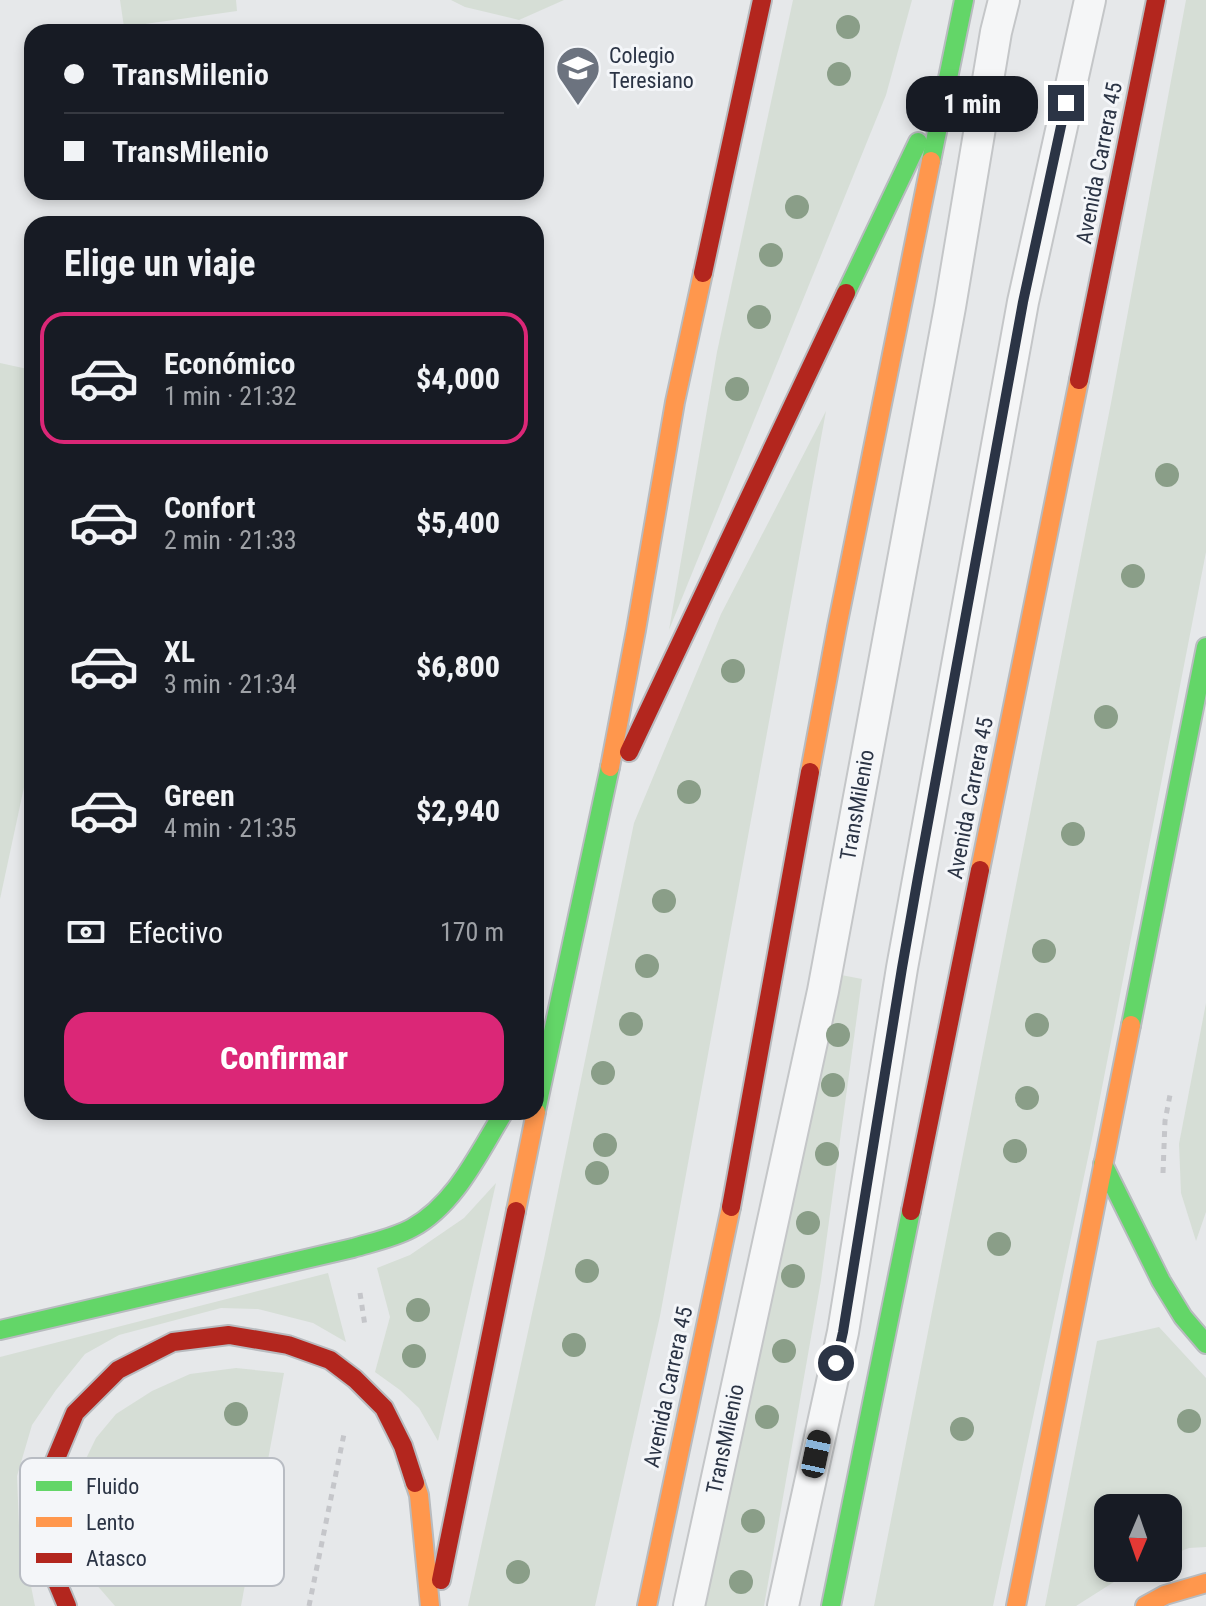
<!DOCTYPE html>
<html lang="es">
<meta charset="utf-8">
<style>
:root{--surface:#171b24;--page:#20242c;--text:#f1f3f6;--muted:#9ea1a6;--line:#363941;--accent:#db2777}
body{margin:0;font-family:"Roboto Condensed",sans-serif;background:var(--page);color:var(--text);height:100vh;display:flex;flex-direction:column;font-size:30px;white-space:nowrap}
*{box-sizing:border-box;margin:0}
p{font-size:26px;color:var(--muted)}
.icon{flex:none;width:44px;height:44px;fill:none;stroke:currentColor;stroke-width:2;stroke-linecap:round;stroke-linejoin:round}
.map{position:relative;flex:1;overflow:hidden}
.sheet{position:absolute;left:24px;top:216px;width:520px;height:904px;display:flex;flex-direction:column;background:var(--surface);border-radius:24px;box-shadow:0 4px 12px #0003}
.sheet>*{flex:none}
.hud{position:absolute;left:24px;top:24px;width:520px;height:176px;border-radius:24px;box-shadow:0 4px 12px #0003;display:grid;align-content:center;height:176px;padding:0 40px;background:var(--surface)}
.needle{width:52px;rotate:182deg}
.buttons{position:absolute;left:1094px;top:1494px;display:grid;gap:16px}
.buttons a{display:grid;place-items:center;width:88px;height:88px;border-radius:16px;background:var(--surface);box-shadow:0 4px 12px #0003;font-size:40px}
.end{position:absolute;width:36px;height:36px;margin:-18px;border:10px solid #2b3445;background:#fff;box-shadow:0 0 0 4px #fff}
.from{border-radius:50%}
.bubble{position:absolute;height:56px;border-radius:24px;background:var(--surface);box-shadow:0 4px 12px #0003;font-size:26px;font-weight:800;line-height:56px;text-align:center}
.car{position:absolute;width:24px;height:48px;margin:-24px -12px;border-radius:10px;box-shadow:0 0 6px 2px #0007;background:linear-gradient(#222 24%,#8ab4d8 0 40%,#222 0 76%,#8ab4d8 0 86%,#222 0)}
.hud b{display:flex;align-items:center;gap:28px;height:76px;font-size:30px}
.hud b+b{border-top:2px solid var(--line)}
.hud i{width:20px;height:20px;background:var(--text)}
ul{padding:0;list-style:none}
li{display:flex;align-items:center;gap:24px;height:132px;margin:0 16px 12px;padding:0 24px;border:4px solid transparent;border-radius:24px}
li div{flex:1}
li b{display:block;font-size:30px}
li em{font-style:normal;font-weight:800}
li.selected{border-color:var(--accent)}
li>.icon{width:72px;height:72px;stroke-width:1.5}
h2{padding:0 40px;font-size:36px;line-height:96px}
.pay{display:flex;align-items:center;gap:20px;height:88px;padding:0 40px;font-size:30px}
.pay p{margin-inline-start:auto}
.primary-button{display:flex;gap:16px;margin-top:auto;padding:16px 40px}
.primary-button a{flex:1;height:92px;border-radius:24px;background:var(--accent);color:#fff;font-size:32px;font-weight:800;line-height:92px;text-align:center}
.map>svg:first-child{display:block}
.green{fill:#d6ded6}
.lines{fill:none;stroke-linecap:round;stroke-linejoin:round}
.lane-casing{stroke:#c4c6c8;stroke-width:34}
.fast-casing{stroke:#b8bbbf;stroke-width:22}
.slow-casing{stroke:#b8bbbf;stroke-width:22}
.jam-casing{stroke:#b8bbbf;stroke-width:22}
.path{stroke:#c5c6ca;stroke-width:5;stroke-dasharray:6 6;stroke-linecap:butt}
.lane{stroke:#f5f6f7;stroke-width:30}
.fast{stroke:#63d668;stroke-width:18}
.slow{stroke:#ff974d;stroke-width:18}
.jam{stroke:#b3261e;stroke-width:18}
.tree{fill:#8a9e88}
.route{stroke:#2b3445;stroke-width:10}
.labels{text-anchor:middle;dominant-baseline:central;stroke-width:6;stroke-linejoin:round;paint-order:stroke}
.poi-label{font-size:22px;fill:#2b3445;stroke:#f4f6f9;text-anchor:start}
.street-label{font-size:22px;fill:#2b3445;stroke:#f4f6f9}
.key{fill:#f4f6f9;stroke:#b8bcc3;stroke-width:2}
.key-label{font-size:22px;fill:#2b3445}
</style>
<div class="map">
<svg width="1206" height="1606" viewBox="0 0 1206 1606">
<rect width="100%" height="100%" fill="#e6e8ea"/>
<g class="green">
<polygon points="120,0 236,0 237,11 124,27"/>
<polygon points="451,0 564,0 519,20 465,7"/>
<polygon points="793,0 912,0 886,95 669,630 717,352"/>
<polygon points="1186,0 1206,0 1206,552 1093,1134 993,1606 874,1606 1111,403"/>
<polygon points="0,363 32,370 32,750 0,899"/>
<polygon points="826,411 660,1316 595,1606 468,1606 545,1254 634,823 721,614"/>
<polygon points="836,974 862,979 821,1280 764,1606 704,1606"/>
<polygon points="1206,1003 1206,1212 1196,1241 1181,1193 1179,1144"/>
<polygon points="496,1183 438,1441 419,1408 400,1390 375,1372 390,1317 377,1268 410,1255 464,1218"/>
<polygon points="328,1273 346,1342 313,1323 258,1309 221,1308 119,1335 85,1354 56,1390 32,1425 17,1476 19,1526 35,1606 0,1606 0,1357"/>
<polygon points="1159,1327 1206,1378 1206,1547 1189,1548 1168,1556 1168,1508 1108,1508 1108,1568 1136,1568 1076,1606 1045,1606 1097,1341"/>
<polygon points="236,1368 284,1373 241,1606 115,1606 88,1575 78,1550 77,1504 81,1469 96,1438 116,1414 152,1391 190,1374"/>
</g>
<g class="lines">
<g class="lane-casing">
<g id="lane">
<polyline points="689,1606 823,991 950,307 996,32 1004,0"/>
<polyline points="783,1606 843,1332 902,968 1023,302 1090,0"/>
</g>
</g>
<g class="fast-casing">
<g id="fast">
<polyline points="931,161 964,0"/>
<polyline points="846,293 918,142"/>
<polyline points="1131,1025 1206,647"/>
<polyline points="536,1111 610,767"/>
<polyline points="1103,1164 1161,1281 1183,1317 1206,1344"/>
<path d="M0,1330L353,1248C373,1242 394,1238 412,1228C456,1204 479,1152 504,1112"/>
<polyline points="831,1606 911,1211"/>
</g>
</g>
<g class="slow-casing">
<g id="slow">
<polyline points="610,767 636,630 675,402 703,273"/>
<polyline points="810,772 837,627 931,161"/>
<polyline points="980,870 1079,380"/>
<polyline points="516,1211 536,1112"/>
<polyline points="415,1483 419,1495 430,1606"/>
<polyline points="647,1606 731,1207"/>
<polyline points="1016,1606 1131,1025"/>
<polyline points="1145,1606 1165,1595 1206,1583"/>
</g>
</g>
<g class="jam-casing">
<g id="jam">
<polyline points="703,273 762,0"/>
<polyline points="1079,380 1156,0"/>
<polyline points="629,752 846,293"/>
<polyline points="731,1207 810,772"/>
<polyline points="911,1211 980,870"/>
<polyline points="441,1580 516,1211"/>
<polyline points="67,1606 54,1575 47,1529 52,1468 75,1413 118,1370 173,1342 229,1335 288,1345 330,1360 355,1379 384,1408 403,1446 415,1483"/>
</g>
</g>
<g class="path">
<polyline points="1163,1173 1165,1121 1170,1095"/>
<polyline points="360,1293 365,1326"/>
<polyline points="309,1606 344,1434"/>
</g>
<use href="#lane" class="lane"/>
<use href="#fast" class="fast"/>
<use href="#slow" class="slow"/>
<use href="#jam" class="jam"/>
</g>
<g class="tree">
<circle cx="848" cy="27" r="12"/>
<circle cx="839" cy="74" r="12"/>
<circle cx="797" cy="207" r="12"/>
<circle cx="771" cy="255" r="12"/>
<circle cx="759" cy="317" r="12"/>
<circle cx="737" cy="389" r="12"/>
<circle cx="1167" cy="475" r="12"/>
<circle cx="1133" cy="576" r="12"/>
<circle cx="733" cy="671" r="12"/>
<circle cx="1106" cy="717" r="12"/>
<circle cx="689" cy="792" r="12"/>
<circle cx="1073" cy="834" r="12"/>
<circle cx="664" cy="901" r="12"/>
<circle cx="1044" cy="951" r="12"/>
<circle cx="647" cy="966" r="12"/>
<circle cx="631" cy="1024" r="12"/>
<circle cx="1037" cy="1025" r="12"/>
<circle cx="838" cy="1035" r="12"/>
<circle cx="603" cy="1073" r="12"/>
<circle cx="833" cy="1085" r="12"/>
<circle cx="1027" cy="1098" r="12"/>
<circle cx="605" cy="1145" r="12"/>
<circle cx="1015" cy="1151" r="12"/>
<circle cx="827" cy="1154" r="12"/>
<circle cx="597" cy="1173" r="12"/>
<circle cx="808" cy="1223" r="12"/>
<circle cx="999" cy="1244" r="12"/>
<circle cx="587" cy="1271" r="12"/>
<circle cx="793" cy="1276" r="12"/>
<circle cx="418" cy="1310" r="12"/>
<circle cx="574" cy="1345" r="12"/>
<circle cx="784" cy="1351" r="12"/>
<circle cx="414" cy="1356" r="12"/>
<circle cx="236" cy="1414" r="12"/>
<circle cx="767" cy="1417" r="12"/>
<circle cx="1189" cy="1421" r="12"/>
<circle cx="962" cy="1429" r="12"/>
<circle cx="753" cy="1521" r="12"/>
<circle cx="518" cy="1572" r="12"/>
<circle cx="741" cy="1582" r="12"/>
</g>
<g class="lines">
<polyline class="route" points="836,1363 843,1332 902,968 918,877 1023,302 1066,103"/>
</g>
<defs>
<g id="school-pin" transform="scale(2.3)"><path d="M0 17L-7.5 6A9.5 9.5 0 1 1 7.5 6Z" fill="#6c737f" stroke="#f4f6f9"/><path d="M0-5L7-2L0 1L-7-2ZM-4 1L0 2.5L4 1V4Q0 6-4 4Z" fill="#fff"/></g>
</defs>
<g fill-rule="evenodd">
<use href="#school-pin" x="578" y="68"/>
</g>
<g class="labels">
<g class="poi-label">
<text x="609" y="55">Colegio<tspan x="609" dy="25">Teresiano</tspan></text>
</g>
<g class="street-label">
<text transform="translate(1099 163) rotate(-79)">Avenida Carrera 45</text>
<text transform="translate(970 798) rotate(-79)">Avenida Carrera 45</text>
<text transform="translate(857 805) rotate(-80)">TransMilenio</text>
<text transform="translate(668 1387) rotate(-78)">Avenida Carrera 45</text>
<text transform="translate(725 1439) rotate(-78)">TransMilenio</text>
</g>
</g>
<rect x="20" y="1458" width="264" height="128" rx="12" class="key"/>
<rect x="36" y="1481" width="36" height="10" fill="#63d668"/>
<rect x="36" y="1517" width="36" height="10" fill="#ff974d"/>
<rect x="36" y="1553" width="36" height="10" fill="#b3261e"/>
<g class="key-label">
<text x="86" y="1494">Fluido</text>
<text x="86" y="1530">Lento</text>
<text x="86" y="1566">Atasco</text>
</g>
</svg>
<div class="buttons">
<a><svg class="needle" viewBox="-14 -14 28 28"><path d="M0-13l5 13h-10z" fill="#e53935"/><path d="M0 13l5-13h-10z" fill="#9ea1a6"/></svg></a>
</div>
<i class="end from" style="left:836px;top:1363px"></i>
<i class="end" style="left:1066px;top:103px"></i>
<div class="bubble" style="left:906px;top:76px;width:132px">1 min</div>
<i class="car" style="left:816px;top:1454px;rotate:12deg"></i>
<div class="hud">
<b><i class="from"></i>TransMilenio</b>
<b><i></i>TransMilenio</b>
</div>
<section class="sheet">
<h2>Elige un viaje</h2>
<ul>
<li class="selected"><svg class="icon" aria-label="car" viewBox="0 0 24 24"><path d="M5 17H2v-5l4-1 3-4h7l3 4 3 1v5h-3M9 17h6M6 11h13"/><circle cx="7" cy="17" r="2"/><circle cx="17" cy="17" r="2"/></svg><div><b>Económico</b><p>1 min · 21:32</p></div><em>$4,000</em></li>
<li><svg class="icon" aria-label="car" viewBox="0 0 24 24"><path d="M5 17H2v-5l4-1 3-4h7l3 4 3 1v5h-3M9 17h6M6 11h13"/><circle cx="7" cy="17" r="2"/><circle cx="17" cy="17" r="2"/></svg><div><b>Confort</b><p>2 min · 21:33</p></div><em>$5,400</em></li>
<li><svg class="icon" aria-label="car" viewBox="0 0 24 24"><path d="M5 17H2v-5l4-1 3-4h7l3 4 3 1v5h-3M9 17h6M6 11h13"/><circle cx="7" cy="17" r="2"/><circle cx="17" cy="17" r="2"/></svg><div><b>XL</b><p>3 min · 21:34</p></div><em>$6,800</em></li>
<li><svg class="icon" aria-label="car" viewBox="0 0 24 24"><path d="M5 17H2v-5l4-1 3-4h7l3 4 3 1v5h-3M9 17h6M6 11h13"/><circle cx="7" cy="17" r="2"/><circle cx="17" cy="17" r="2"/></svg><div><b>Green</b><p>4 min · 21:35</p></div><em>$2,940</em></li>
</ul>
<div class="pay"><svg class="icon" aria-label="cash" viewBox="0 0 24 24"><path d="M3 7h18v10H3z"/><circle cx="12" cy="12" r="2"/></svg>Efectivo<p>170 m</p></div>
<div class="primary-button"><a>Confirmar</a></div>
</section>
</div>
